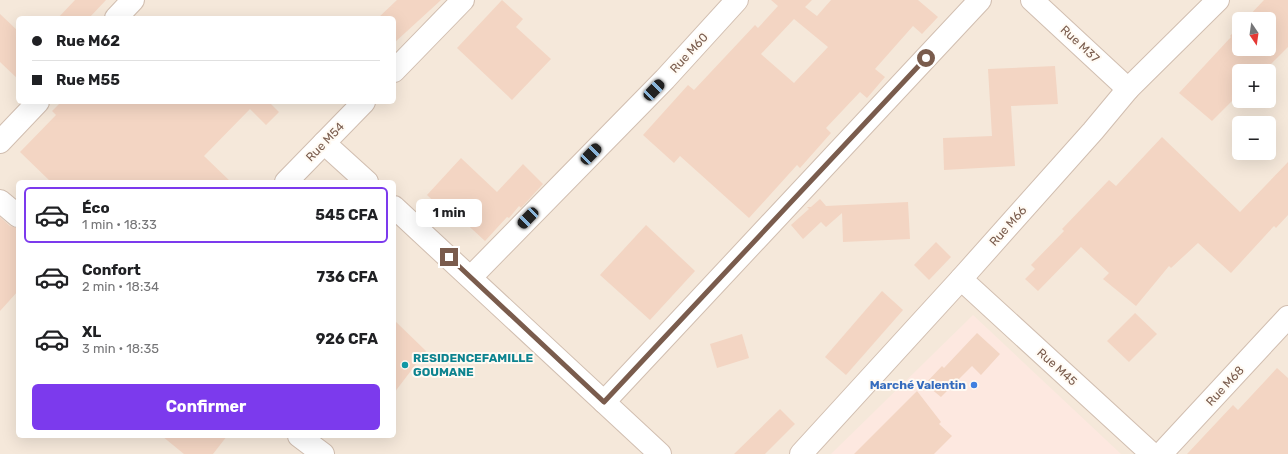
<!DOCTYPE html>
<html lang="fr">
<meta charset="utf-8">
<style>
:root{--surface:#fff;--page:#f6f6f6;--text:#202124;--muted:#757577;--line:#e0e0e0;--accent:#7c3aed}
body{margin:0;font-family:Rubik,sans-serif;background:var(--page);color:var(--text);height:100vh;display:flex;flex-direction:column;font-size:15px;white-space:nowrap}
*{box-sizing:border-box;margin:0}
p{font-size:13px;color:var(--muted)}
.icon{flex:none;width:22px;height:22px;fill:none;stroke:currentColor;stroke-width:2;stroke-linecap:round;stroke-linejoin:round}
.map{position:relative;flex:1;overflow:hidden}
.panel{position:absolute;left:16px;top:180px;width:380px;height:258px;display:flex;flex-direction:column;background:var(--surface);border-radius:6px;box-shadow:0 4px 16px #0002}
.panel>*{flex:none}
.banner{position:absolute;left:16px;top:16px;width:380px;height:88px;border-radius:6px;box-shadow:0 4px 16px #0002;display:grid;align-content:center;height:88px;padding:0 16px;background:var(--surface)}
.needle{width:26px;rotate:167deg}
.buttons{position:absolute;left:1232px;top:12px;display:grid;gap:8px}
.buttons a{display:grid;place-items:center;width:44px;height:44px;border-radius:6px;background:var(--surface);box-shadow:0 4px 16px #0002;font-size:20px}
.end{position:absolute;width:18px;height:18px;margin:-9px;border:5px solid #7a5c4d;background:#fff;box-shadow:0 0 0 2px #fff}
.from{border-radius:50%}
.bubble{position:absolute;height:28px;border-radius:6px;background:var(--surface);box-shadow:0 4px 16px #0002;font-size:13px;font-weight:700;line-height:28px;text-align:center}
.car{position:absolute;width:12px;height:24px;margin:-12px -6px;border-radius:5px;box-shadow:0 0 3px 1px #0007;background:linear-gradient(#222 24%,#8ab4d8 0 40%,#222 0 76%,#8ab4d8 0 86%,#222 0)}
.banner b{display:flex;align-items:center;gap:14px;height:38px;font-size:15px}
.banner b+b{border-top:1px solid var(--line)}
.banner i{width:10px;height:10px;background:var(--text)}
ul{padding:7px 0 0;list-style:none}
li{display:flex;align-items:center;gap:12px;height:56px;margin:0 8px 6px;padding:0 8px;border:2px solid transparent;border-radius:6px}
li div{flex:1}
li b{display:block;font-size:15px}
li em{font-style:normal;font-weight:700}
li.on{border-color:var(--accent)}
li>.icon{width:36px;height:36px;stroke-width:1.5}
.primary-button{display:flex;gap:8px;margin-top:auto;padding:8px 16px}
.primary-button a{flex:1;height:46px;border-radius:6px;background:var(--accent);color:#fff;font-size:16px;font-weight:700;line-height:46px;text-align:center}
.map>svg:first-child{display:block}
.residential{fill:#f5e8da;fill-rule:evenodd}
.commercial{fill:#fde8e0}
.building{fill:#f3d5c3;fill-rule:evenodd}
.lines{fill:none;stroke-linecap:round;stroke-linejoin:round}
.minor-casing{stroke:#d1beb0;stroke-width:24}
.minor{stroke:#fff;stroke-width:22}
.route{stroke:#7a5c4d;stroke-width:5}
.culture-dot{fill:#0f9aa8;stroke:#fffaf3;stroke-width:1.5}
.shop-dot{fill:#3f7fe0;stroke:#fffaf3;stroke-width:1.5}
.labels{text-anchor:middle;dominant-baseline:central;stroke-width:4;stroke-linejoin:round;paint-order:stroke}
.street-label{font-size:12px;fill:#7a5c4d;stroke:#fffaf3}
.culture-label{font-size:12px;font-weight:bold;fill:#0d838f;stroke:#fffaf3;text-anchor:start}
.shop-label{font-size:12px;font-weight:bold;fill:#366cbe;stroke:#fffaf3;text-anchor:end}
</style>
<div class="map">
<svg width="1288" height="454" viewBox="0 0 1288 454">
<rect width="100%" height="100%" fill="#fdf6ec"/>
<path class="residential" d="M0,0H1288V454H0ZM18,18H394V102H18ZM1239,19H1269V49H1239ZM1239,71H1269V101H1239ZM1239,123H1269V153H1239ZM18,182H394V436H18Z"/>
<polygon class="commercial" points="973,315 1121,454 831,454"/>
<g class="building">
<polygon points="75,0 106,0 89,18 58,18"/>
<polygon points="397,0 441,0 394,43 394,18 378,18"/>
<polygon points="502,0 523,19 516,27 551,59 512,100 457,48"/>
<path d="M771,0H812L805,7L817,16L831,0H918L938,17L922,34L913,26L875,69L885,77L867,98L860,92L826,128L831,133L800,168L797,165L749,218L680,156L674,163L643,135L688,85L694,90L755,25L758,28L778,6ZM794,19L828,47L794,83L761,54Z"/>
<polygon points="1264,0 1288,0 1288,47 1264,71 1239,71 1239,94 1212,121 1179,93 1231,37 1230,36 1239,26 1239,49 1269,49 1269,19 1246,19"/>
<polygon points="0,14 18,31 18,79 0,62"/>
<polygon points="1055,66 1058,104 1011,106 1015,166 944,170 943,138 992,136 988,69"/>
<polygon points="61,102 269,102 279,112 266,125 250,109 204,156 231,182 51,182 20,152 56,115 52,111"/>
<polygon points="1162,137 1240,212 1288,162 1288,215 1276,228 1274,226 1231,273 1198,243 1171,268 1169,266 1136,306 1103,279 1109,273 1081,247 1038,291 1025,279 1035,269 1031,265 1064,231 1062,229 1109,180 1116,186"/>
<polygon points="461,158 497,192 523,164 543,184 521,208 519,206 509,218 507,217 485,241 459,217 454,221 427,195"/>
<polygon points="820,199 826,206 908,202 910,239 843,242 842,213 826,227 821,222 803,239 791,225 809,209 807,207 811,207"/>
<polygon points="0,217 10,226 18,228 18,291 0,311"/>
<polygon points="646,225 695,271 650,320 600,275"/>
<polygon points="936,242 951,257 929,280 914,265"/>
<polygon points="882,291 903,310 846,375 825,357"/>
<polygon points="1135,313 1157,334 1129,362 1107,341"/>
<polygon points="394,320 426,351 394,393"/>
<polygon points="977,333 1000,354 981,375 972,366 941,397 925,384 942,366 944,368"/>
<polygon points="742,334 749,358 717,368 710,344"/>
<polygon points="1277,368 1288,378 1288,454 1187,454 1233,405 1238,410"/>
<polygon points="917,391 941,422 939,424 952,436 934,454 854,454"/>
<polygon points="780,409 795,424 765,454 734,454"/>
<polygon points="162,436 227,436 213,454 184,454"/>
</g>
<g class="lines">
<g class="minor-casing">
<g id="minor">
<polyline points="1032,0 1128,89"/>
<polyline points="116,18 133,0"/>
<polyline points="394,71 463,0"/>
<polyline points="0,142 38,102"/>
<polyline points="324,143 367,182"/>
<polyline points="286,182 364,102"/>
<polyline points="0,201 18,216"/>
<polyline points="394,207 660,454"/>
<polyline points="471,277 665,79 737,0"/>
<polyline points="961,279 1152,454"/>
<polyline points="604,402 980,0"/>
<polyline points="299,436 323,454"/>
<polyline points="801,454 961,279 1093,131 1128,89 1218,0"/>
<polyline points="1161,454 1288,317"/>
</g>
</g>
<use href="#minor" class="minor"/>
</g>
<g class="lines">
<polyline class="route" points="449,257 604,402 926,58"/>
</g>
<circle class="culture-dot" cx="405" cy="365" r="4"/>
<circle class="shop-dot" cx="974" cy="385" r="4"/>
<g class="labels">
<g class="street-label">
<text transform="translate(1080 44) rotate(43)">Rue M37</text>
<text transform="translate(689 53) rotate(-47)">Rue M60</text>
<text transform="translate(325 142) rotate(-46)">Rue M54</text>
<text transform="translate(1008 226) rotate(-48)">Rue M66</text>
<text transform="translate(1057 367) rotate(42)">Rue M45</text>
<text transform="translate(1225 386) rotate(-47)">Rue M68</text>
</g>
<g class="culture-label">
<text x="413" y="358">RESIDENCEFAMILLE<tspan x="413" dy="14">GOUMANE</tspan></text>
</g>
<g class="shop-label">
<text x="966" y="385">Marché Valentin</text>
</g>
</g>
</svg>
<div class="buttons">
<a><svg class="needle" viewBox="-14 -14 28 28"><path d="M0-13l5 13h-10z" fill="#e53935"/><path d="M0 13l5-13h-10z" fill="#757577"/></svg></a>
<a>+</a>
<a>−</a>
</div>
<i class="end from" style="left:926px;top:58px"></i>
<i class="end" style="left:449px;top:257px"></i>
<div class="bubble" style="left:416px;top:199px;width:66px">1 min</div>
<i class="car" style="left:654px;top:90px;rotate:44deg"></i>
<i class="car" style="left:591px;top:154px;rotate:44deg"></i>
<i class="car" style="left:528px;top:218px;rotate:224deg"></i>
<div class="banner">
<b><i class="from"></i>Rue M62</b>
<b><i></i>Rue M55</b>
</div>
<section class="panel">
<ul>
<li class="on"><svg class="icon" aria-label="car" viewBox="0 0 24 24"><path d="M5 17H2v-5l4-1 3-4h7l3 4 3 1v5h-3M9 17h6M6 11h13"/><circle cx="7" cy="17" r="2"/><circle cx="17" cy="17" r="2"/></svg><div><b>Éco</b><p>1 min · 18:33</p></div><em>545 CFA</em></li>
<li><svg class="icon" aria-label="car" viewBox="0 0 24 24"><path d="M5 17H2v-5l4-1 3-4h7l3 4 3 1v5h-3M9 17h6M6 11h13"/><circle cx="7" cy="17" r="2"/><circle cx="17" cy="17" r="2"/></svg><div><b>Confort</b><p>2 min · 18:34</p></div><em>736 CFA</em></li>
<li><svg class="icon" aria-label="car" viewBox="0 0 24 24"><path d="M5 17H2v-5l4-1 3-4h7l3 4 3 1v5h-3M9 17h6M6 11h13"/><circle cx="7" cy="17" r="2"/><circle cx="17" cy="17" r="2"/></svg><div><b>XL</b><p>3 min · 18:35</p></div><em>926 CFA</em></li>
</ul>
<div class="primary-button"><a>Confirmer</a></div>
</section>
</div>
